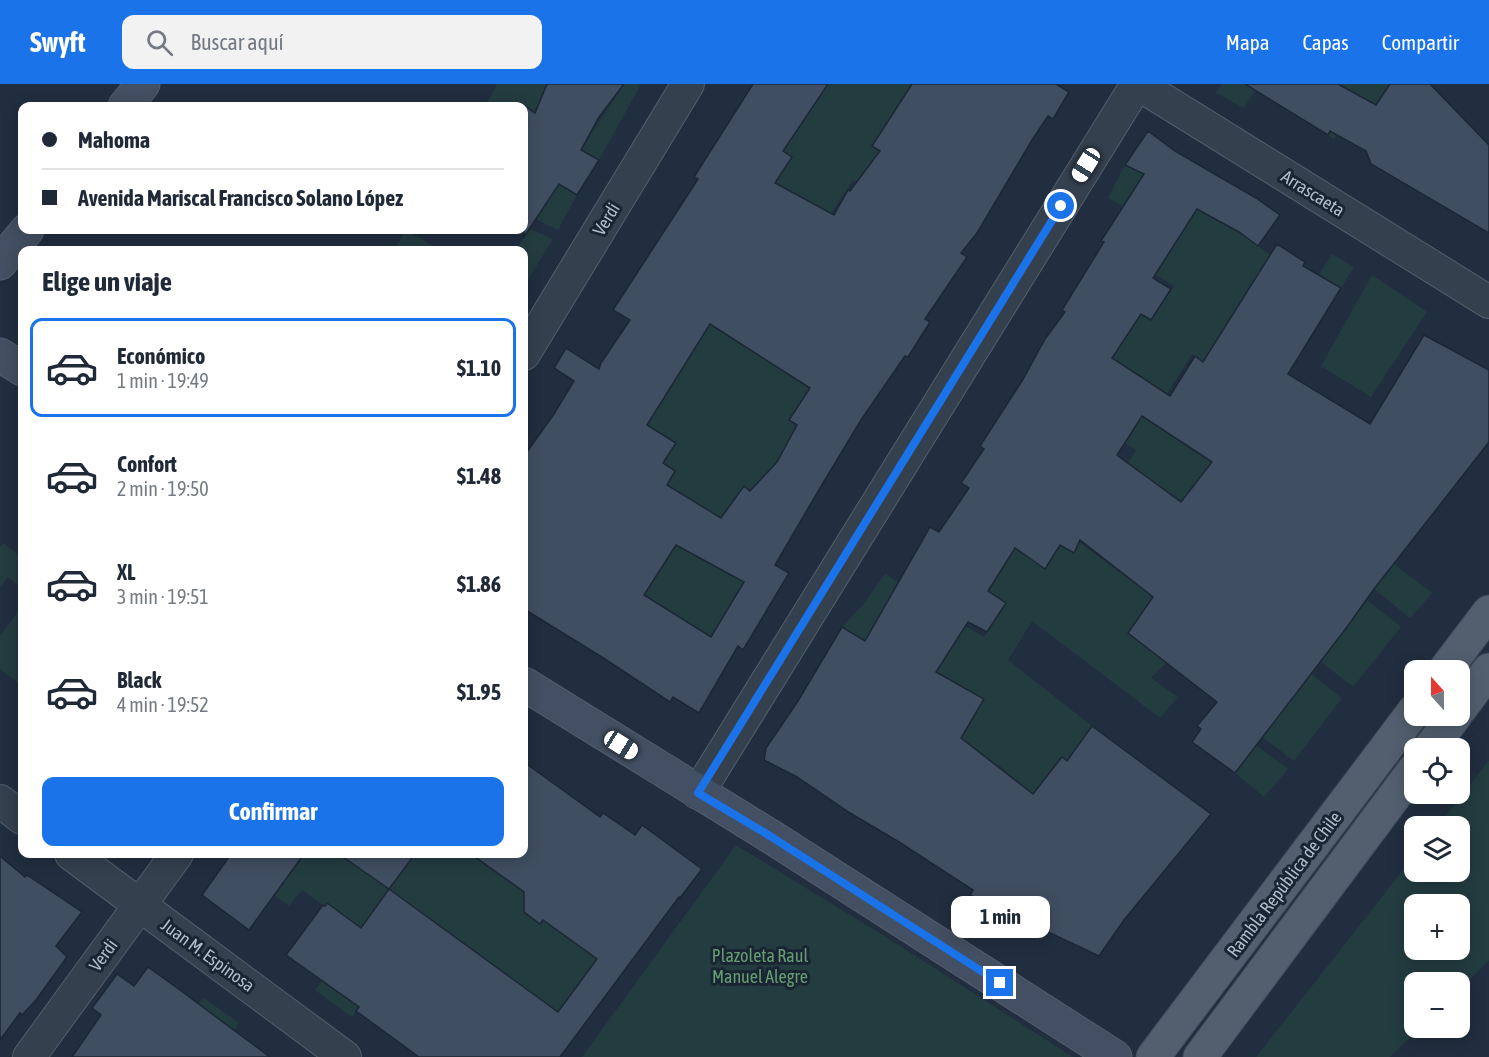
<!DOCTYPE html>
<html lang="es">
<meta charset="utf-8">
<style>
:root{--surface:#fff;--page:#f2f2f3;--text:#1f2937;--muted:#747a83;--line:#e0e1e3;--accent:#1a73e8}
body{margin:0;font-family:"Asap Condensed",sans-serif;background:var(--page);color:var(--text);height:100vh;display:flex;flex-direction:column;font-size:22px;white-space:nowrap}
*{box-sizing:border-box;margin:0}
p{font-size:20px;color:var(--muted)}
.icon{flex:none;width:33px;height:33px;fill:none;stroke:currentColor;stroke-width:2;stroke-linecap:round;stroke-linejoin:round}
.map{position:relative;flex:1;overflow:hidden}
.panel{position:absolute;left:18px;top:162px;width:510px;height:612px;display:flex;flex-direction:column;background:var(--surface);border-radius:12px;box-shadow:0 3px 15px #0003}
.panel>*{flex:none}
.top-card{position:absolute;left:18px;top:18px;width:510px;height:132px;border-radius:12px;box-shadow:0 3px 15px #0003;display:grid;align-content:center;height:132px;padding:0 24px;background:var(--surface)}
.needle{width:39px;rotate:339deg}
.buttons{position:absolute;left:1404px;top:576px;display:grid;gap:12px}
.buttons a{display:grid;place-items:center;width:66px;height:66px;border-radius:12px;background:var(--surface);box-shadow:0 3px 15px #0003;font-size:30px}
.end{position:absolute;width:27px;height:27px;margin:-14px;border:8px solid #1a73e8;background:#fff;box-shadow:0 0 0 3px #fff}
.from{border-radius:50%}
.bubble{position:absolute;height:42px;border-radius:12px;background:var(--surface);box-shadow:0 3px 15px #0003;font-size:20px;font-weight:700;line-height:42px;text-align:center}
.car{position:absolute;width:18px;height:36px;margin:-18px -9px;border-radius:8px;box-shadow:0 0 4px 2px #0007;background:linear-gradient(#fff 24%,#345 0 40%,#fff 0 76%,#345 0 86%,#fff 0)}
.top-card b{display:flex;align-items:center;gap:21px;height:57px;font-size:22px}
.top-card b+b{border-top:2px solid var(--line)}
.top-card i{width:15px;height:15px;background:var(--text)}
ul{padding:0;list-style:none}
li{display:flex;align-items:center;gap:18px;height:99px;margin:0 12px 9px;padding:0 12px;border:3px solid transparent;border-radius:12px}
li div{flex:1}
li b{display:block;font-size:22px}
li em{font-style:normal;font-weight:700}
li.current{border-color:var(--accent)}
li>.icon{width:54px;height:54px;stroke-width:1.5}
h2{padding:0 24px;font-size:27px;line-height:72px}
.action{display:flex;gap:12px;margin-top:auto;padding:12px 24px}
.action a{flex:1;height:69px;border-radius:12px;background:var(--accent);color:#fff;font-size:24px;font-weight:700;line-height:69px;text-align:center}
header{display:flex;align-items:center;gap:36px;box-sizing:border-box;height:84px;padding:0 30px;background:var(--accent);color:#fff}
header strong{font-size:28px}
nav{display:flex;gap:33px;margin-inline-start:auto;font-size:21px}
.search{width:420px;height:54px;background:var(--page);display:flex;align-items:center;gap:15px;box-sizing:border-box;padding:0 21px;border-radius:12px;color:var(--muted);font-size:22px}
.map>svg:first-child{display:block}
.green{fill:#233c40;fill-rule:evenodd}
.building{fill:#404e61;stroke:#1c2735;stroke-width:1.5;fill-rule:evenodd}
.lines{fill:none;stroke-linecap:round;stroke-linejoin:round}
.street-casing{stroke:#535e6c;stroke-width:34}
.secondary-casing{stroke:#535e6c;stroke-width:35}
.primary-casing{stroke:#3e4957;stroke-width:35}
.street{stroke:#35404e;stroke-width:32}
.secondary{stroke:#434f62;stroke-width:33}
.primary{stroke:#535f6f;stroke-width:33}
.route{stroke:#1a73e8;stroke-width:8}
.labels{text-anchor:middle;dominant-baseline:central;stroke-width:6;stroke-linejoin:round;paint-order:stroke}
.street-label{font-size:18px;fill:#b1bbca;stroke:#1a2533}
.park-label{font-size:18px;fill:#669d72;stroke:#1a2533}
</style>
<header>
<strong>Swyft</strong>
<div class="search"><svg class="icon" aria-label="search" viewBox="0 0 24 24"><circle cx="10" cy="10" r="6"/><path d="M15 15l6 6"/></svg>Buscar aquí</div>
<nav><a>Mapa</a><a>Capas</a><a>Compartir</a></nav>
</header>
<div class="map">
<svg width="1489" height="973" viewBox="0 0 1489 973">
<rect width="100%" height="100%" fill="#212e3f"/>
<g class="green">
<polygon points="497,0 547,0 532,35 524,30 524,22 485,22"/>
<polygon points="624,0 641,0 599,76 581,66"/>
<polygon points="828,0 912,0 896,29 872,62 957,0 868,83 856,98 853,96 831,129 857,146 819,148 831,129 803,114 771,106 774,62 794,51"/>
<polygon points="1222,0 1248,0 1256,5 1244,24 1216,9"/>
<polygon points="1338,0 1390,0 1382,24 1362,13 1334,55 1328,51 1352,9"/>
<polygon points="1125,81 1144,90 1123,122 1108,114"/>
<polygon points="559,100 577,111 558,146 535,135"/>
<polygon points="1183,118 1239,148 1270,171 1238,223 1231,301 1192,270 1150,337 1203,373 1227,368 1210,380 1182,417 1151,396 1117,398 1136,366 1051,314 1141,230 1152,236 1174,202 1147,185 1162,181 1177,157"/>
<polygon points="530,145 553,155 524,202 524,166 516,166"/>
<polygon points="406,146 436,164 435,166 394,166"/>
<polygon points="1332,170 1354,183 1341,204 1319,191"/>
<polygon points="1372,191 1427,228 1371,313 1321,282"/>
<polygon points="709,218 727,241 724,250 749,266 770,229 781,238 759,272 810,304 789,336 797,341 777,378 750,407 744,403 721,434 667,402 610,394"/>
<polygon points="689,440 695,472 710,480 755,480 692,584 658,563 678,532 644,511"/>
<polygon points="1002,455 1045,484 1060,461 1073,469 1079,458 1153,513 1128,549 1166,579 1151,594 1178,613 1160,634 1032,537 1008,576 1092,642 1067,677 1061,672 1033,710 997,680 990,691 955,663 984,616 951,596 938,611 908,591 965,542 984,553 1006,520 988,507 1008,475"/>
<polygon points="3,459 22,473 22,504 7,493 0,504 0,464"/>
<polygon points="1394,480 1432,509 1410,534 1374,505"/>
<polygon points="885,490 898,498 879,532 878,565 842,543 862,522"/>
<polygon points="1367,516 1401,543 1353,603 1320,577"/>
<polygon points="22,522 22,602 0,585 0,552"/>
<polygon points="1311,590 1342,614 1294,677 1262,653"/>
<polygon points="1256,661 1288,685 1264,713 1235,689"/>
<path d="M1489,676V876L1460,905V898H1414V944H1420L1390,973H1256L1414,772V788H1460V742H1438ZM1460,820V866H1414V820Z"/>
<polygon points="736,761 886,853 1073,973 582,973"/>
<polygon points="281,770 294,770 301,774 304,770 362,770 354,780 388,805 415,770 471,770 501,792 535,773 528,831 540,840 543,836 623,840 558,928 389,806 361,844 327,820 324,822 302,806 289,822 259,800"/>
<polygon points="330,885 372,906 352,933 315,906"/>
<polygon points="204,914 239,939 234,946 198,920"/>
</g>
<g class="building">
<polygon points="547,0 624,0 599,33 581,66 599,76 577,111 559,100 524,153 524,21 535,29"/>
<path d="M753,0H828L783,67L792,73L775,99L834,131L848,106L850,107L880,67L872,62L912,0H1056L1069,8L1053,35L1048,32L1032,56L977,149L961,169L967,173L925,235L930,238L908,273L905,272L861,336L820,404L775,481L789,489L743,566L738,562L699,629L673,613L670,618L605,575L524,525V372L554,330L574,297L554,284L566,264L599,285L601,279L630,236L613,226L698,95L694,93ZM710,240L810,304L789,336L797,341L777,378L750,407L744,402L721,434L667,401L675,387L663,379L676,359L647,341ZM676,461L744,498L711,553L644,511Z"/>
<polygon points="1245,0 1338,0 1376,21 1390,0 1430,0 1489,61 1489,149 1371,80 1366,67 1330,47 1328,51"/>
<path d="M1148,47L1175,67L1256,114L1280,131L1258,162L1239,148L1197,125L1153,194L1171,205L1151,236L1141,230L1112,274L1170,312L1195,272L1203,278L1277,160L1305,178L1303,182L1341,204L1288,290L1370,340L1424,251L1489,286V358L1374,505L1347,543L1235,689L1192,658L1201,645L1197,642L1217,618L1128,549L1153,513L1080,456L1074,469L1060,461L1045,485L1015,464L988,507L1006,519L987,548L968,538L936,588L984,615L961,654L1033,710L1062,673L1067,677L1092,642L1211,730L1124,836L1099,872L970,811L973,806L899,758L850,729L797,693L764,676L766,664L798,617L842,543L865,557L930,443L939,448L969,404L961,399L984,365L980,362L1022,297L1045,255L1065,228L1062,226L1104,158L1101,157L1144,90L1125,81ZM1142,332L1212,378L1181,418L1117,371Z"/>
<polygon points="524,678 600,733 603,729 635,751 642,741 702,785 680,814 679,813 560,973 419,973 356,927 359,923 286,871 323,821 325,822 327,819 361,844 389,805 558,928 597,875 543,836 540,840 524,828 524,808 471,770 524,770"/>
<polygon points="231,770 304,770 249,846 202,811"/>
<polygon points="339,770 415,770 389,805"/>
<polygon points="0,772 25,793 27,791 82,828 56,862 67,873 36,916 22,931 20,929 0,956"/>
<polygon points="148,883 184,909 270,973 72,973 101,931 92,924 117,890 134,902"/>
</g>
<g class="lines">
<g class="street-casing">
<g id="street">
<polyline points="1138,0 1489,218"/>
<polyline points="524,270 688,0"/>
<polyline points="698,709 1137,0"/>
<polyline points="0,717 22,734"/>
<polyline points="71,770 345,973"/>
<polyline points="29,973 177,770"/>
</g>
</g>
<g class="secondary-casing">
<g id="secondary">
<polyline points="125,22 143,0"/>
<polyline points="0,179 27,146"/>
<polyline points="0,271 22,285"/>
<polyline points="524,600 770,752 1115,973"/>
</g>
</g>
<g class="primary-casing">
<g id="primary">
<polyline points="1445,586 1489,528"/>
<polyline points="1460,625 1489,586"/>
<polyline points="1430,664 1455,632"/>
<polyline points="1153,973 1414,627"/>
<polyline points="1200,973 1414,686"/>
</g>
</g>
<use href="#street" class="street"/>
<use href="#secondary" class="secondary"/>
<use href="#primary" class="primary"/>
</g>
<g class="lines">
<polyline class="route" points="1000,899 770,752 698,709 1061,122"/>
</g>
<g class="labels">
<g class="street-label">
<text transform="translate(1313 109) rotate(32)">Arrascaeta</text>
<text transform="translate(606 135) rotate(-59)">Verdi</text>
<text transform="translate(1284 800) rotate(-53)">Rambla República de Chile</text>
<text transform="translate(103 871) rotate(-54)">Verdi</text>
<text transform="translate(208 871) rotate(36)">Juan M. Espinosa</text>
</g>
<g class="park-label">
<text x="760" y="871">Plazoleta Raul<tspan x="760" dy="21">Manuel Alegre</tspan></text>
</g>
</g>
</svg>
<div class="buttons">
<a><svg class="needle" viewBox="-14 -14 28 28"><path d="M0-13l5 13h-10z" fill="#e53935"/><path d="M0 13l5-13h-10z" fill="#747a83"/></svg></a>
<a><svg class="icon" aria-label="locate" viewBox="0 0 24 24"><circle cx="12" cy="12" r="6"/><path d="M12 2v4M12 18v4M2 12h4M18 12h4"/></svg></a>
<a><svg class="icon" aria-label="layers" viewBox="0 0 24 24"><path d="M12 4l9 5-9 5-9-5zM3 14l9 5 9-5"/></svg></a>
<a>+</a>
<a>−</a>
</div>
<i class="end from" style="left:1061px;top:122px"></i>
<i class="end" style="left:1000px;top:899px"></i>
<div class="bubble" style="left:951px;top:812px;width:99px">1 min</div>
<i class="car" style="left:1086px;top:81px;rotate:212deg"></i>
<i class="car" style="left:621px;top:661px;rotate:122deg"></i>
<div class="top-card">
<b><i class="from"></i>Mahoma</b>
<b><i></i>Avenida Mariscal Francisco Solano López</b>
</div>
<section class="panel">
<h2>Elige un viaje</h2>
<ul>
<li class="current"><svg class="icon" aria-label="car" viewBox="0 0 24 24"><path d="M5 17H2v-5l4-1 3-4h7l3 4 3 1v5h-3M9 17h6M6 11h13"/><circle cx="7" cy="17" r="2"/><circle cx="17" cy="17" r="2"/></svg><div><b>Económico</b><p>1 min · 19:49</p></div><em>$1.10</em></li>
<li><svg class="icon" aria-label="car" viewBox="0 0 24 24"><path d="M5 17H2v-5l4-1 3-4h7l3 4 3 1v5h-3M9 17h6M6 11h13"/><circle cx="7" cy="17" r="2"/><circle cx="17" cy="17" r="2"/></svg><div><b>Confort</b><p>2 min · 19:50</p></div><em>$1.48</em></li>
<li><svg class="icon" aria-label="car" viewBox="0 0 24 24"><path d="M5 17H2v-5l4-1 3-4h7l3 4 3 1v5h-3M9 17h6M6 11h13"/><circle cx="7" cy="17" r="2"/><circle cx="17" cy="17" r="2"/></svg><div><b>XL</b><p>3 min · 19:51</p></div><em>$1.86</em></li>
<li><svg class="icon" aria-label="car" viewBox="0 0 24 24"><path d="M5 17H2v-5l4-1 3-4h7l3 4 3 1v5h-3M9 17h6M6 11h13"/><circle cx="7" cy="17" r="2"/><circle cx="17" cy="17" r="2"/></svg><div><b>Black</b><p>4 min · 19:52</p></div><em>$1.95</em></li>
</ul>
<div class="action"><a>Confirmar</a></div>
</section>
</div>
